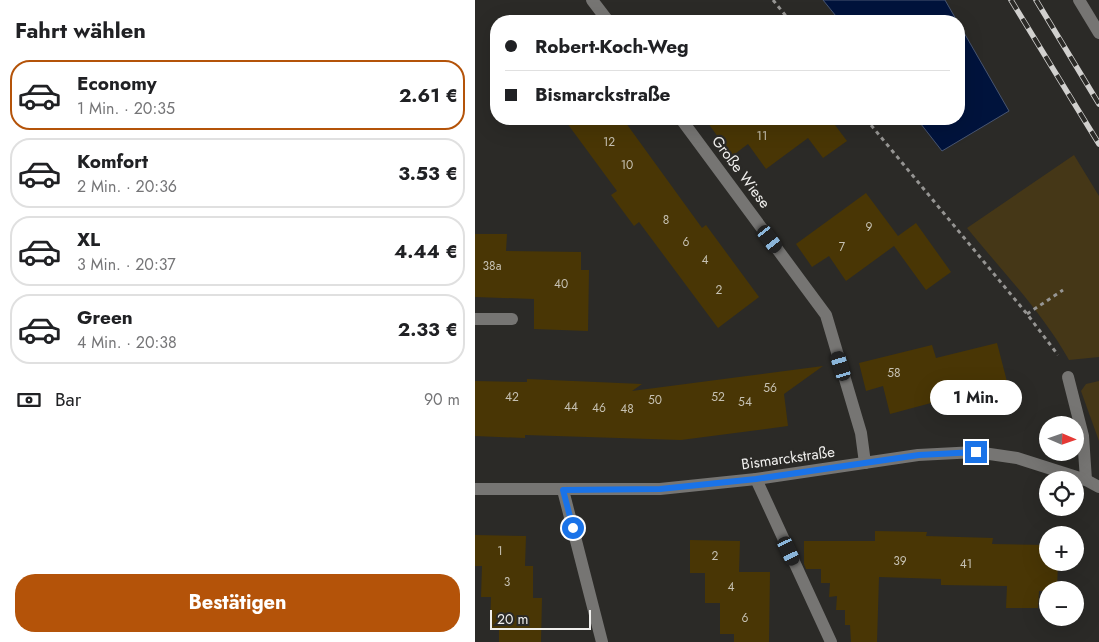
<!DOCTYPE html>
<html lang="de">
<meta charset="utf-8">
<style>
:root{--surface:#fff;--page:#f2f2f2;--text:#202124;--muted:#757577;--line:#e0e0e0;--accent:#b45309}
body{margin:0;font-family:Jost,sans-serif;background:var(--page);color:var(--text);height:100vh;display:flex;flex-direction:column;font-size:19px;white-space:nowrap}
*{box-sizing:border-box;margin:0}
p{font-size:16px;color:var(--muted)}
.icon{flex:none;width:28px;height:28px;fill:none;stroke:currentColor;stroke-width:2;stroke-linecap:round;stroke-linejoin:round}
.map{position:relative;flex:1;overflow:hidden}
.panel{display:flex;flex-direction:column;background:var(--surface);width:475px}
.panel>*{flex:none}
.top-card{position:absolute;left:15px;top:15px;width:475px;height:110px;border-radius:20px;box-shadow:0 5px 20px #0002;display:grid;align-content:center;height:110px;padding:0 15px;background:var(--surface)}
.needle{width:32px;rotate:92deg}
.tools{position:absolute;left:564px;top:416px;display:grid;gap:10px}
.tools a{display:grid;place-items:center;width:45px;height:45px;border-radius:50%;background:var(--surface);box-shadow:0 5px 20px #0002;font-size:25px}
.scale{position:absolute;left:15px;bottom:12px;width:101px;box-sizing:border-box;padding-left:5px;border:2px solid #f0efed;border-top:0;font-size:14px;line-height:18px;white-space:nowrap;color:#f0efed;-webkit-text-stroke:4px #2b2a27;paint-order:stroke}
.end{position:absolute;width:22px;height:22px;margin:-11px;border:6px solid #1a73e8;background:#fff;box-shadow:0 0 0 2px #fff}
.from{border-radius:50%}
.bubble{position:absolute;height:35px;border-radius:18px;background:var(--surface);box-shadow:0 5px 20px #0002;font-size:16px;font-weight:700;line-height:35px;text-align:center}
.car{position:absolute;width:15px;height:30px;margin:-15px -8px;border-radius:6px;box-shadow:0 0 4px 1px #0007;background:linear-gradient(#222 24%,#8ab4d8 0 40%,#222 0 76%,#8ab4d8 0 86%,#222 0)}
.top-card b{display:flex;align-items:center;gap:18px;height:48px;font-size:19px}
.top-card b+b{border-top:1px solid var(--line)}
.top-card i{width:12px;height:12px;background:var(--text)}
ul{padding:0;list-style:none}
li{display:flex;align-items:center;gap:15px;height:70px;margin:0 10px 8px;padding:0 5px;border:2px solid var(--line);border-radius:20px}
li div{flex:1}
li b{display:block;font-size:19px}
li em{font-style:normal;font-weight:700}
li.active{border-color:var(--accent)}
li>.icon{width:45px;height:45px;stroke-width:1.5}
h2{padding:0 15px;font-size:22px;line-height:60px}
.pay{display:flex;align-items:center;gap:12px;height:55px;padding:0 15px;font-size:19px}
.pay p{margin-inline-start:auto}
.button{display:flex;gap:10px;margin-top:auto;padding:10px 15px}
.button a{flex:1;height:58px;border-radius:20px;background:var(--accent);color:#fff;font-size:20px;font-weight:700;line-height:58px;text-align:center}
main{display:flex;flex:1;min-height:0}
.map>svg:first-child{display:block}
.green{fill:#453717}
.water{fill:#00133c;stroke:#485571}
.building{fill:#493605}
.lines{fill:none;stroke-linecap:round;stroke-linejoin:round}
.path{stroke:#969593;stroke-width:3;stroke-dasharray:4 4;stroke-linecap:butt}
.minor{stroke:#767573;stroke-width:12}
.rail-casing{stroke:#d1d0ce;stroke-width:5.5}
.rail{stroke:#2b2a27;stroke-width:4;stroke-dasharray:11;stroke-linecap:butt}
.route{stroke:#1a73e8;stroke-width:6}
.labels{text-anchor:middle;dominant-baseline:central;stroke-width:4.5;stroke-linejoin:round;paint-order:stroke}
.number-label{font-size:12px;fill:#c6c1b3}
.street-label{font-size:15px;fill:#f0efed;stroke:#2b2a27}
</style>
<main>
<section class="panel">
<h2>Fahrt wählen</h2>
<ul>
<li class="active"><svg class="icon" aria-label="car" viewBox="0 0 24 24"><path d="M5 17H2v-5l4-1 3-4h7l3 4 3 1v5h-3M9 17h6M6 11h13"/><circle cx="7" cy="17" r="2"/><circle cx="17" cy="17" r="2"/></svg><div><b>Economy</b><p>1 Min. · 20:35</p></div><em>2.61 €</em></li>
<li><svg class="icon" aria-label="car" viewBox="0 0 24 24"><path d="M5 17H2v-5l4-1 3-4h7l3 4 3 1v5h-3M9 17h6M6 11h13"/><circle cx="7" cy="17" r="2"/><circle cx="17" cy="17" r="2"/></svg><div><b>Komfort</b><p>2 Min. · 20:36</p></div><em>3.53 €</em></li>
<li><svg class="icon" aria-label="car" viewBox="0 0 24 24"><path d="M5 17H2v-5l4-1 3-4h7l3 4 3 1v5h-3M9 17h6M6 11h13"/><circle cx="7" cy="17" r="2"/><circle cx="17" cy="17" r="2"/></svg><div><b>XL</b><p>3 Min. · 20:37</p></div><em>4.44 €</em></li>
<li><svg class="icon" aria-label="car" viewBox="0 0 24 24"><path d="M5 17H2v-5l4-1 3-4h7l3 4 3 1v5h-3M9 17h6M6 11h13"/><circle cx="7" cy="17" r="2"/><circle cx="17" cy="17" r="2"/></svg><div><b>Green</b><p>4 Min. · 20:38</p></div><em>2.33 €</em></li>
</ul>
<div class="pay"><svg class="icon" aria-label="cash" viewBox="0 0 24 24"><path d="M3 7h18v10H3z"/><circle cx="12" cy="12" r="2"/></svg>Bar<p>90 m</p></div>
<div class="button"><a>Bestätigen</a></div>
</section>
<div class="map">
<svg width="624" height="642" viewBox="0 0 624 642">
<rect width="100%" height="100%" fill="#2b2a27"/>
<g class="green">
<path d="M599,155L624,196V357L594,360C567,312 527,271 492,228Z"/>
<polygon points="624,381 624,441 606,391 611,384"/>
</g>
<g class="water">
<polygon points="348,0 470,0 482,21 365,21"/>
<polygon points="484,24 534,111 467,151 442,119 484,119"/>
</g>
<g class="building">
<polygon points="89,119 148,119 227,228 231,225 284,297 243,328 164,222 159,226 136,195 142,191"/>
<polygon points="230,119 360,119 357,121 372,141 348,158 333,138 291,169 273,144 257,156"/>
<polygon points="391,193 423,236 441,223 476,272 451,290 419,246 371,281 354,256 337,267 321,244"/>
<polygon points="0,234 32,234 31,251 106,252 106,270 114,270 113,331 59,329 59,299 0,297"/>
<polygon points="522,343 536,397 474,413 471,399 415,414 408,386 391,391 384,363 457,345 461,358"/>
<polygon points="348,366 309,394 313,426 206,440 50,435 50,438 0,436 0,381 52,382 52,379 167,384 157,391"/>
<polygon points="400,531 452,532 451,536 518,538 517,544 572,545 572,562 583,562 582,590 564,591 563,608 531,608 532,586 466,585 466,579 404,577 402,642 376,642 375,625 370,625 370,610 361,610 362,596 354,597 355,583 346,583 346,569 331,569 329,564 329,541 400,541"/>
<polygon points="0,535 51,536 50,566 58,566 58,598 67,598 66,642 24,642 24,628 15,628 16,597 6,597 7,566 0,566"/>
<polygon points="215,540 265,541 264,572 295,572 294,642 259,642 259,634 245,634 245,603 230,603 230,573 215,573"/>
</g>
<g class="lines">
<g class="path">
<polyline points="298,0 315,21"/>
<polyline points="391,119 552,314 583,355"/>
<polyline points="552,314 588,290"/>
</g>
<g class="minor">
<polyline points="117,0 133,21"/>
<polyline points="604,0 624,33"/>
<polyline points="206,119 351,315 386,433 390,463"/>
<polyline points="0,319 37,319"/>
<polyline points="593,377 608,436 611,480"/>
<polyline points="281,479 356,642"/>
<polyline points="0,489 185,489 281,479 443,455 501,452 542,458 611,480 624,487"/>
<polyline points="88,490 127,642"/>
</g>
<g class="rail-casing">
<g id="rail">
<polyline points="536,0 624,144"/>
<polyline points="561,0 624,104"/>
</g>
</g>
<use href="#rail" class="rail"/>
</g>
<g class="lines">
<polyline class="route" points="98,528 88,490 185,489 281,479 444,455 501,452"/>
</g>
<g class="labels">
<g class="number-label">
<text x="287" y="136">11</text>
<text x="134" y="142">12</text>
<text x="152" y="165">10</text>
<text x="191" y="220">8</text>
<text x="394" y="227">9</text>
<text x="211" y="242">6</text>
<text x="367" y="247">7</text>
<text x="230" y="260">4</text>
<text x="17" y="266">38a</text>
<text x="86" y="284">40</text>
<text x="244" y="290">2</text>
<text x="419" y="373">58</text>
<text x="295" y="388">56</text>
<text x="37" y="397">42</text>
<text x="243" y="397">52</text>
<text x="180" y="400">50</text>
<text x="270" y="402">54</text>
<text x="96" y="407">44</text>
<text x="124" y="408">46</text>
<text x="152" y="409">48</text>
<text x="25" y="551">1</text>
<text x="240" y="556">2</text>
<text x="425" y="561">39</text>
<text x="491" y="564">41</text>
<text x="32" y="582">3</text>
<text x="256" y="587">4</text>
<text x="270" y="618">6</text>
</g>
<g class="street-label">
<text transform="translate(266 172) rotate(53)">Große Wiese</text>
<text transform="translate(313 458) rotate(-8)">Bismarckstraße</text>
</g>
</g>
</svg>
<div class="tools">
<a><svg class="needle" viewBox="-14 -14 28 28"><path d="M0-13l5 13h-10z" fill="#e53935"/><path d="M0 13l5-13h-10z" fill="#757577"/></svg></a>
<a><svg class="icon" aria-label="locate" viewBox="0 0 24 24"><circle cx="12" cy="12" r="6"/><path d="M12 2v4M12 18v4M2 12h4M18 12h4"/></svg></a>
<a>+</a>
<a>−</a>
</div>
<div class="scale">20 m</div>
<i class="end from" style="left:98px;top:528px"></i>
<i class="end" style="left:501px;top:452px"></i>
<div class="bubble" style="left:455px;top:380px;width:92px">1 Min.</div>
<i class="car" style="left:295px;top:239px;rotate:143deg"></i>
<i class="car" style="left:366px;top:366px;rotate:343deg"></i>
<i class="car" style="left:314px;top:551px;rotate:155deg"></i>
<div class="top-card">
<b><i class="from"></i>Robert-Koch-Weg</b>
<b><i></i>Bismarckstraße</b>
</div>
</div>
</main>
